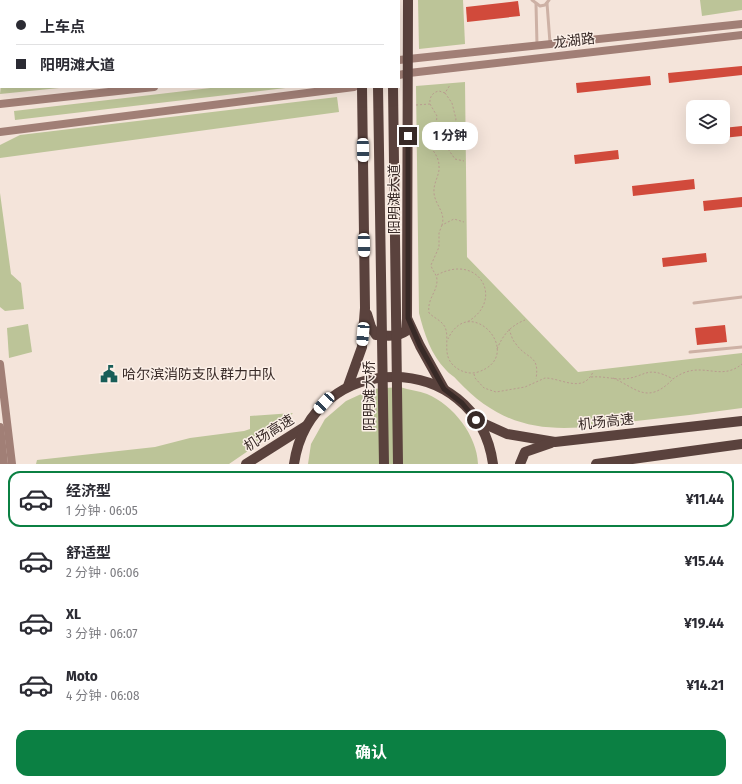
<!DOCTYPE html>
<html lang="zh">
<meta charset="utf-8">
<style>
:root{--surface:#fff;--page:#f7f7f7;--text:#2b2b33;--muted:#7c7c81;--line:#e1e1e2;--accent:#0b8043}
body{margin:0;font-family:"Fira Sans Condensed","Noto Sans SC",sans-serif;background:var(--page);color:var(--text);height:100vh;display:flex;flex-direction:column;font-size:15px;white-space:nowrap}
*{box-sizing:border-box;margin:0}
p{font-size:13px;color:var(--muted)}
.icon{flex:none;width:22px;height:22px;fill:none;stroke:currentColor;stroke-width:2;stroke-linecap:round;stroke-linejoin:round}
.map{position:relative;height:464px;overflow:hidden}
.side{display:flex;flex-direction:column;background:var(--surface);flex:1}
.side>*{flex:none}
.top-card{position:absolute;left:0px;top:0px;width:400px;height:88px;box-shadow:0 4px 16px #0002;display:grid;align-content:center;height:88px;padding:0 16px;background:var(--surface)}
.fabs{position:absolute;left:686px;top:100px;display:grid;gap:8px}
.fabs a{display:grid;place-items:center;width:44px;height:44px;border-radius:8px;background:var(--surface);box-shadow:0 4px 16px #0002;font-size:20px}
.end{position:absolute;width:18px;height:18px;margin:-9px;border:5px solid #382a27;background:#fff;box-shadow:0 0 0 2px #fff}
.from{border-radius:50%}
.bubble{position:absolute;height:28px;border-radius:12px;background:var(--surface);box-shadow:0 4px 16px #0002;font-size:13px;font-weight:700;line-height:28px;text-align:center}
.car{position:absolute;width:12px;height:24px;margin:-12px -6px;border-radius:5px;box-shadow:0 0 3px 1px #0007;background:linear-gradient(#fff 24%,#345 0 40%,#fff 0 76%,#345 0 86%,#fff 0)}
.top-card b{display:flex;align-items:center;gap:14px;height:38px;font-size:15px}
.top-card b+b{border-top:1px solid var(--line)}
.top-card i{width:10px;height:10px;background:var(--text)}
ul{padding:7px 0 0;list-style:none}
li{display:flex;align-items:center;gap:12px;height:56px;margin:0 8px 6px;padding:0 8px;border:2px solid transparent;border-radius:12px}
li div{flex:1}
li b{display:block;font-size:15px}
li em{font-style:normal;font-weight:700}
li.current{border-color:var(--accent)}
li>.icon{width:36px;height:36px;stroke-width:1.5}
.button{display:flex;gap:8px;margin-top:auto;padding:8px 16px}
.button a{flex:1;height:46px;border-radius:12px;background:var(--accent);color:#fff;font-size:16px;font-weight:700;line-height:46px;text-align:center}
.map>svg:first-child{display:block}
.green{fill:#bcc498}
.building{fill:#d14a3b}
.lines{fill:none;stroke-linecap:round;stroke-linejoin:round}
.path{stroke:#b99b8f;stroke-width:1;stroke-dasharray:2 2;stroke-linecap:butt}
.lane{stroke:#cdb1a5;stroke-width:3}
.secondary{stroke:#a17f76;stroke-width:8}
.highway{stroke:#5a423d;stroke-width:10}
.highway-bridge{stroke:#5a423d;stroke-width:10}
.route{stroke:#382a27;stroke-width:5}
.labels{text-anchor:middle;dominant-baseline:central;stroke-width:3;stroke-linejoin:round;paint-order:stroke}
.street-label{font-size:14px;fill:#382a27;stroke:#fbefe7}
.poi-label{font-size:14px;fill:#382a27;stroke:#fbefe7;text-anchor:start}
</style>
<div class="map">
<svg width="742" height="464" viewBox="0 0 742 464">
<rect width="100%" height="100%" fill="#f4e4da"/>
<g class="green">
<polygon points="418,0 463,0 465,44 419,49"/>
<polygon points="700,0 742,0 742,10 702,16"/>
<path d="M465,82L467,257L578,372L742,353V408C707,413 672,417 636,421C563,431 512,439 457,380C454,376 449,374 446,370C431,355 424,333 419,313L416,86Z"/>
<polygon points="1,85 1,87 69,87 0,94"/>
<polygon points="219,87 294,87 15,120 14,111"/>
<polygon points="337,97 339,112 0,158 0,145 20,135"/>
<polygon points="0,193 11,274 21,283 24,309 5,311 0,307"/>
<polygon points="28,324 32,352 9,358 7,328"/>
<path d="M400,387C409,390 419,391 427,394C453,405 477,435 478,464H308L311,444L325,419L346,401L372,389Z"/>
<polygon points="293,413 267,438 229,464 36,464 37,460 155,447 190,438 244,431 250,429 250,416"/>
</g>
<g class="building">
<polygon points="518,1 520,16 467,22 466,7"/>
<polygon points="742,66 742,75 669,83 668,73"/>
<polygon points="650,76 651,85 577,93 576,83"/>
<polygon points="742,126 742,136 723,138 723,128"/>
<polygon points="618,150 619,159 575,164 574,155"/>
<polygon points="694,179 695,189 633,196 632,186"/>
<polygon points="742,197 742,207 704,211 703,201"/>
<polygon points="706,253 707,262 663,267 662,258"/>
<polygon points="725,325 727,342 697,345 695,328"/>
</g>
<g class="lines">
<g class="path">
<polyline points="445,93 452,103 456,119 448,149 455,159 464,161"/>
<polyline points="430,104 437,116 436,126 445,127 452,134"/>
<path d="M416,105L430,104C429,97 433,92 439,91L445,93L450,85"/>
<path d="M436,126C419,146 439,149 439,166C440,175 433,183 434,193C435,205 446,212 442,225L454,219L464,222"/>
<path d="M442,225L439,233V247L431,265C432,271 437,274 437,280C437,293 427,298 429,313C434,318 441,320 445,327C450,339 442,354 453,365C459,371 469,375 478,372C527,356 470,291 448,339"/>
<path d="M437,275C480,252 505,301 467,322"/>
<path d="M509,329C511,334 512,340 516,344C527,360 540,354 536,379"/>
<path d="M497,349C503,335 510,326 525,320"/>
<path d="M474,374L475,378L484,388L496,392L525,387L545,378C561,378 583,394 593,372"/>
<path d="M591,377C603,376 611,379 622,379C646,378 645,364 673,379C701,358 719,383 742,364"/>
<path d="M613,378C636,388 647,405 672,380"/>
</g>
<g class="lane">
<polyline points="532,0 540,6 545,5 549,0"/>
<polyline points="547,3 550,43"/>
<polyline points="536,4 537,45"/>
<polyline points="694,303 742,297"/>
<polyline points="690,352 742,347"/>
</g>
<g class="secondary">
<polyline points="399,60 742,24"/>
<polyline points="399,75 409,73 742,35"/>
<polyline points="0,104 154,87"/>
<polyline points="0,132 354,87"/>
<polyline points="0,364 12,464"/>
<polyline points="0,427 4,464"/>
</g>
<g class="highway">
<polyline points="358,0 359,1"/>
<polyline points="376,0 376,1"/>
<polyline points="392,0 392,1"/>
<polyline points="408,0 407,318 420,346 444,389"/>
<path d="M367,314L371,327L376,335C387,336 397,337 406,331L407,319"/>
<polyline points="348,386 362,347 365,308 362,87"/>
<polyline points="476,420 507,434 555,442 742,421"/>
<polyline points="246,464 306,426"/>
<path d="M294,464C311,348 477,348 493,464"/>
<polyline points="520,464 525,452 551,443"/>
<polyline points="596,464 742,444"/>
</g>
<g class="highway-bridge">
<polyline points="378,87 384,464"/>
<polyline points="393,87 398,464"/>
</g>
</g>
<g class="lines">
<polyline class="route" points="408,136 408,318 420,346 444,389 462,403 476,420"/>
</g>
<defs>
<g id="civic-bare" transform="scale(1.38)"><path d="M-.6-6.5H3V-4.5H.6V-3L4-1V1h2V6H-6V1h2V-1L-.6-3ZM-1.2 2.5V6h2.4V2.5Z" fill="#185d58" stroke="#fbefe7" stroke-width="2.5" paint-order="stroke"/></g>
</defs>
<g fill-rule="evenodd">
<use href="#civic-bare" x="109" y="374"/>
</g>
<g class="labels">
<g class="street-label">
<text transform="translate(574 41) rotate(-7)">龙湖路</text>
<text transform="translate(394 199) rotate(-90)">阳明滩大道</text>
<text transform="translate(369 396) rotate(-90)">阳明滩大桥</text>
<text transform="translate(606 422) rotate(-6)">机场高速</text>
<text transform="translate(269 433) rotate(-32)">机场高速</text>
</g>
<g class="poi-label">
<text x="122" y="374">哈尔滨消防支队群力中队</text>
</g>
</g>
</svg>
<div class="fabs">
<a><svg class="icon" aria-label="layers" viewBox="0 0 24 24"><path d="M12 4l9 5-9 5-9-5zM3 14l9 5 9-5"/></svg></a>
</div>
<i class="end from" style="left:476px;top:420px"></i>
<i class="end" style="left:408px;top:136px"></i>
<div class="bubble" style="left:422px;top:122px;width:56px">1 分钟</div>
<i class="car" style="left:363px;top:150px;rotate:179deg"></i>
<i class="car" style="left:364px;top:245px;rotate:179deg"></i>
<i class="car" style="left:363px;top:334px;rotate:185deg"></i>
<i class="car" style="left:324px;top:403px;rotate:223deg"></i>
<div class="top-card">
<b><i class="from"></i>上车点</b>
<b><i></i>阳明滩大道</b>
</div>
</div>
<section class="side">
<ul>
<li class="current"><svg class="icon" aria-label="car" viewBox="0 0 24 24"><path d="M5 17H2v-5l4-1 3-4h7l3 4 3 1v5h-3M9 17h6M6 11h13"/><circle cx="7" cy="17" r="2"/><circle cx="17" cy="17" r="2"/></svg><div><b>经济型</b><p>1 分钟 · 06:05</p></div><em>¥11.44</em></li>
<li><svg class="icon" aria-label="car" viewBox="0 0 24 24"><path d="M5 17H2v-5l4-1 3-4h7l3 4 3 1v5h-3M9 17h6M6 11h13"/><circle cx="7" cy="17" r="2"/><circle cx="17" cy="17" r="2"/></svg><div><b>舒适型</b><p>2 分钟 · 06:06</p></div><em>¥15.44</em></li>
<li><svg class="icon" aria-label="car" viewBox="0 0 24 24"><path d="M5 17H2v-5l4-1 3-4h7l3 4 3 1v5h-3M9 17h6M6 11h13"/><circle cx="7" cy="17" r="2"/><circle cx="17" cy="17" r="2"/></svg><div><b>XL</b><p>3 分钟 · 06:07</p></div><em>¥19.44</em></li>
<li><svg class="icon" aria-label="car" viewBox="0 0 24 24"><path d="M5 17H2v-5l4-1 3-4h7l3 4 3 1v5h-3M9 17h6M6 11h13"/><circle cx="7" cy="17" r="2"/><circle cx="17" cy="17" r="2"/></svg><div><b>Moto</b><p>4 分钟 · 06:08</p></div><em>¥14.21</em></li>
</ul>
<div class="button"><a>确认</a></div>
</section>
